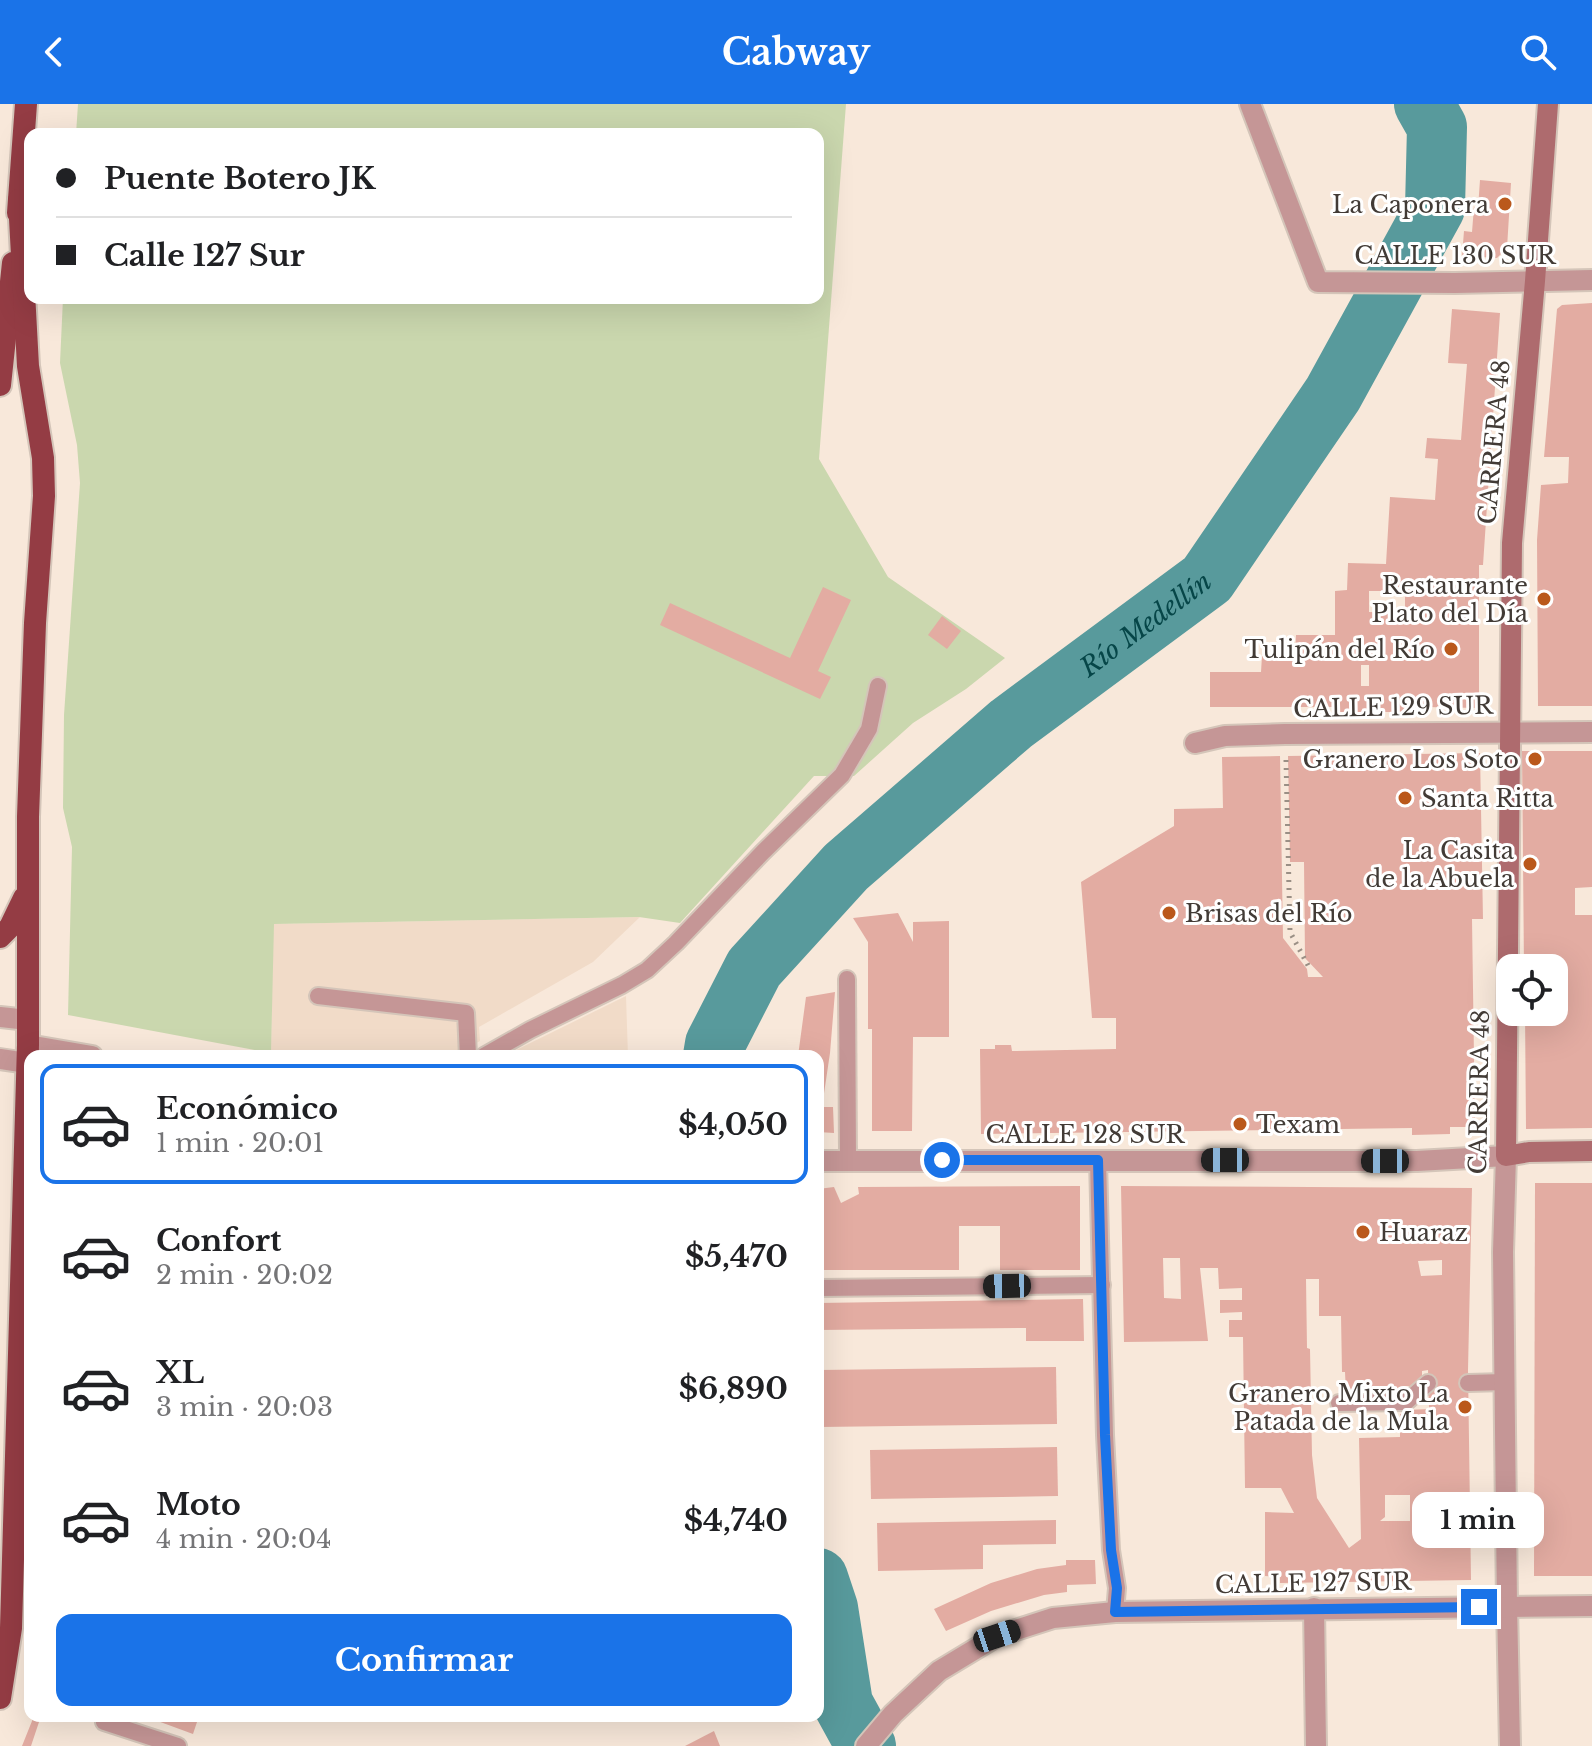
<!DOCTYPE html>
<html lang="es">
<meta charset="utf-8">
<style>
:root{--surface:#fff;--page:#f2f2f2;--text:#202124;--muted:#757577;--line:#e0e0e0;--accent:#1a73e8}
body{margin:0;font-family:"Libre Baskerville",serif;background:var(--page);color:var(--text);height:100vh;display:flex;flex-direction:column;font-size:30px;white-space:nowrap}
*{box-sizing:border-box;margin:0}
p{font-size:26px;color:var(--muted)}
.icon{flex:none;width:44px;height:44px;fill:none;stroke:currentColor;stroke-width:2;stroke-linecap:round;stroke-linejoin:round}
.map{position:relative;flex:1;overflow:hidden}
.side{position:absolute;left:24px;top:946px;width:800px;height:672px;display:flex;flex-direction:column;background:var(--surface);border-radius:16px;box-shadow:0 8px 32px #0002}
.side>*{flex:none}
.hud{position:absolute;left:24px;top:24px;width:800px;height:176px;border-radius:16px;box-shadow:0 8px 32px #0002;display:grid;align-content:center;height:176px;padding:0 32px;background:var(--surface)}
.fabs{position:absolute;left:1496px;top:850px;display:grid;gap:16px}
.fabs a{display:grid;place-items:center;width:72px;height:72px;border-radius:16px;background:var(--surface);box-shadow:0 8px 32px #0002;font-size:40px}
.end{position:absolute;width:36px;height:36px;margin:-18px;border:10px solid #1a73e8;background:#fff;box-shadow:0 0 0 4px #fff}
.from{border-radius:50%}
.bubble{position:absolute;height:56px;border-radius:16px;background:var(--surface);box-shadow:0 8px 32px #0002;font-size:26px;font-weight:700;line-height:56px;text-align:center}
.car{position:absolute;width:24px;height:48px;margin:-24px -12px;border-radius:10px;box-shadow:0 0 6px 2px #0007;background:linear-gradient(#222 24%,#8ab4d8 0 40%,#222 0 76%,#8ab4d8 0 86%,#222 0)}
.hud b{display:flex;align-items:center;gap:28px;height:76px;font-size:30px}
.hud b+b{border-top:2px solid var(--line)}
.hud i{width:20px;height:20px;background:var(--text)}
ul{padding:14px 0 0;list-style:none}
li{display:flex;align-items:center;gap:24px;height:120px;margin:0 16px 12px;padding:0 16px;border:4px solid transparent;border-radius:16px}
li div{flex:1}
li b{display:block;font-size:30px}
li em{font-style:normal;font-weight:700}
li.on{border-color:var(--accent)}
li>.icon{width:72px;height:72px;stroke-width:1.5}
.button{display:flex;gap:16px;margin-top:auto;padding:16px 32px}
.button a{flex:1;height:92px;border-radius:16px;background:var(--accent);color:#fff;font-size:32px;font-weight:700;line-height:92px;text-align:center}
header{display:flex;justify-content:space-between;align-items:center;height:104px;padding:0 32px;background:var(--accent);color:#fff;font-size:36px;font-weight:700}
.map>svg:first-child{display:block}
.built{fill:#f1dbc8}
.green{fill:#cad7ae}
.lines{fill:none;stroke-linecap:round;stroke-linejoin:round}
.river{stroke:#589a9c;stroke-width:60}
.building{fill:#e3aca2;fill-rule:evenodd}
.service-casing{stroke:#d4c5b9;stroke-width:20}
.minor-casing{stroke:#d4c5b9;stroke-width:24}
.tertiary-casing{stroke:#d4c5b9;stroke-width:24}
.secondary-casing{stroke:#d4c5b9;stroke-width:24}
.trunk-casing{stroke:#d4c5b9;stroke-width:26}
.path{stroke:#9a8f85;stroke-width:5;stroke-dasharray:2 6;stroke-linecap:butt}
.service{stroke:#c59696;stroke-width:16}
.minor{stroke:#c59696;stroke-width:20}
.tertiary{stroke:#c59696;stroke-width:20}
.secondary{stroke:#ae6b6e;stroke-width:20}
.trunk{stroke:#943c44;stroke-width:22}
.route{stroke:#1a73e8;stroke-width:10}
.poi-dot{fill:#ba581b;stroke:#fff;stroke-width:3}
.labels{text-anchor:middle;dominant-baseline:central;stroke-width:6;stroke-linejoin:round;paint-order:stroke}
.poi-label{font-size:24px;fill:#423b36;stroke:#fff;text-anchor:end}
.street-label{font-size:24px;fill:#423b36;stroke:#fff}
.water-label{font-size:26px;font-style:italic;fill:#064648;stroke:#fff}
</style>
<header><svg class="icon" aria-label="back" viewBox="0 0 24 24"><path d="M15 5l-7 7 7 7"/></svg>Cabway<svg class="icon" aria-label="search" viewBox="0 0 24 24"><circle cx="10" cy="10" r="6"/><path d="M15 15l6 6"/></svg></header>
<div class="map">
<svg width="1592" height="1642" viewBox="0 0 1592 1642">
<rect width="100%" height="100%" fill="#f8e8da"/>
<g class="built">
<polygon points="640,813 593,858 479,923 480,937 452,952 289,952 271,949 273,820"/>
<polygon points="626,892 628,952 507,952 510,949"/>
</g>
<polygon class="green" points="78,0 846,0 819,355 888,473 1005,554 966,585 913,619 854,672 814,672 680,819 639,813 274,820 271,949 68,911 72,743 63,704 64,611 80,379 77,341 60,259 63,194 818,194 818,30 76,30"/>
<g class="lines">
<g class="river">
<path id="s1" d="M713,952L715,940L754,864L846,763L1011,620L1207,475L1333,290L1435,104L1437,23L1424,0"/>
<polyline points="818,1474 828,1504 843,1600 866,1642"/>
</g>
</g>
<g class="building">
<polygon points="1480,76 1511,79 1507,144 1497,154 1462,152 1464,127 1472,128 1474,103 1478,104"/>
<polygon points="1592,199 1592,602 1538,602 1537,436 1541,381 1568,379 1569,353 1544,353 1557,205 1562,201"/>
<path d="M1452,205L1500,209L1483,461H1479V604L1424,603V608H1335V603H1210V568H1261L1262,552H1295L1296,531H1335V487L1347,486L1348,459L1386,460L1390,393L1435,396L1438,355L1425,354L1427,334L1461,336L1467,260L1448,259ZM1369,487H1405V508H1369ZM1361,561H1369V582H1361Z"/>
<polygon points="823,483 851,496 818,567 831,573 820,595 660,521 670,499 790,554"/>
<polygon points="942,512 961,527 947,545 928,531"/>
<polygon points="1522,647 1592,647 1592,783 1575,784 1575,811 1592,811 1592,1024 1526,1025 1525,908 1554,908 1554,864 1524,864"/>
<polygon points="1480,649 1483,815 1472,815 1475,1023 1450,1023 1450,1030 1412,1031 1412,1024 981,1030 980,945 995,945 995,941 1011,941 1012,947 1116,945 1116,914 1092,914 1081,778 1174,722 1174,705 1223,704 1222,653 1280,652 1283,834 1307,865 1308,873 1323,873 1305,854 1304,758 1290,758 1288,652"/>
<polygon points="898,809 913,838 913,818 949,817 949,933 913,933 912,1027 872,1027 872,925 868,925 868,838 853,814"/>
<polygon points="835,888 830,949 822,1003 833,1003 834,1029 818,1028 818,952 798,952 806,893"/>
<polygon points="1535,1079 1592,1079 1592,1472 1534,1472"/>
<polygon points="1080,1082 1080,1166 1000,1166 1000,1122 959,1122 959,1166 818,1166 818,1085 834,1083 841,1099 859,1090 858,1083"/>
<path d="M1121,1082L1472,1084L1468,1266L1471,1476L1280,1479V1473L1265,1472V1408L1294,1409L1281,1384H1245L1243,1233H1229V1216H1242V1208L1220,1209V1196H1242V1184L1219,1185L1218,1164H1200L1208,1237L1124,1238ZM1163,1154H1180L1181,1195L1164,1194ZM1442,1156V1171L1421,1172L1418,1157ZM1306,1175H1319V1212H1341L1342,1268H1345L1346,1289L1404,1287V1282H1422V1267L1428,1266L1429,1305L1406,1306L1407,1310H1400V1333L1359,1334L1361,1435L1349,1444L1317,1394L1312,1351L1310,1245L1307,1244ZM1385,1391H1410V1417H1380L1385,1413Z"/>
<polygon points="1083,1195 1084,1237 1026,1237 1026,1224 818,1226 818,1199"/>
<polygon points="1056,1263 1057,1320 820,1323 819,1266"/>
<polygon points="1057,1343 1058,1392 871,1395 870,1346"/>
<polygon points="1056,1416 1056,1440 983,1441 983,1465 878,1467 877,1419"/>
<polygon points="1066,1456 1095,1456 1096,1480 1067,1481 1067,1488 1044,1491 991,1507 946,1527 934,1505 991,1479 1037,1465 1066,1461"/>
<polygon points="34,1612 41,1612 31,1642 22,1642"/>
<polygon points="144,1612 199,1612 193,1630"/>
<polygon points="714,1627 720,1642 685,1642"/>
</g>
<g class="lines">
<g class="service-casing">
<g id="service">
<polyline points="847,875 848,1056"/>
<polyline points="318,892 466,909 468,952"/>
<polyline points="484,952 530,926 622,881 647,866 676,839 763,748 842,671 869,625 878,582"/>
<polyline points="1098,1056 1105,1331 1111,1446 1117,1484 1115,1508"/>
<polyline points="818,1184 1102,1181"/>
<polyline points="1468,1279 1505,1278"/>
<polyline points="1339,1299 1406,1298 1428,1279"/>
<polyline points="106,1612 104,1618 178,1642"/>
</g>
</g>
<g class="minor-casing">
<g id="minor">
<polyline points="1195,639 1225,632 1285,630 1592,628"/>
<polyline points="1506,1052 1503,1148 1507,1502 1510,1642"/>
<polyline points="1314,1504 1316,1642"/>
<polyline points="866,1642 893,1610 939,1567 997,1532 1053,1514 1115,1508 1592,1502"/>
</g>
</g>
<g class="tertiary-casing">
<g id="tertiary">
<polyline points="1250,0 1318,178 1455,179 1592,176"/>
<polyline points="0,913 28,916"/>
<polyline points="28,941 92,952"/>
<polyline points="0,955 27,959"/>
<polyline points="818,1057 1417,1057 1506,1052"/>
</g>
</g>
<g class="secondary-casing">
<polyline id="secondary" points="1548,0 1535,177 1512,439 1506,1052 1529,1048 1592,1047"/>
</g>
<g class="trunk-casing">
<g id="trunk">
<polyline points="18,109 26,0"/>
<polyline points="0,281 13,159"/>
<polyline points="0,833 10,823 24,794"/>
<polyline points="0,1594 11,1524 28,941 28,713 35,519 44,392 43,354 28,262 19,96"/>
</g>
</g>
<polyline class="path" points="1286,656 1290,828 1310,865"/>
<use href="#service" class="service"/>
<use href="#minor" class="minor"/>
<use href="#tertiary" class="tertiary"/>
<use href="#secondary" class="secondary"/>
<use href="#trunk" class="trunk"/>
</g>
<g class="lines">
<polyline class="route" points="942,1056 1098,1056 1105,1331 1111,1446 1117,1484 1115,1508 1479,1503"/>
</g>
<g class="poi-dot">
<circle cx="1505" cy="100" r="8"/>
<circle cx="1544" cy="495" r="8"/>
<circle cx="1451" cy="545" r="8"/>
<circle cx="1535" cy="655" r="8"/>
<circle cx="1405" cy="694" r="8"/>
<circle cx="1530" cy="760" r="8"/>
<circle cx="1169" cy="809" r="8"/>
<circle cx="1240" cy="1020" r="8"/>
<circle cx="1363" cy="1128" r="8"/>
<circle cx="1465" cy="1303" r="8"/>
</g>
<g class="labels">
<g class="poi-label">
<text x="1489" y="100">La Caponera</text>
<text x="1528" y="481">Restaurante<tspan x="1528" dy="28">Plato del Día</tspan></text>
<text x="1435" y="545">Tulipán del Río</text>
<text x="1519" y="655">Granero Los Soto</text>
<text x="1421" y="694" text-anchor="start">Santa Ritta</text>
<text x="1514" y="746">La Casita<tspan x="1514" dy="28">de la Abuela</tspan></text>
<text x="1185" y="809" text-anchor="start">Brisas del Río</text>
<text x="1256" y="1020" text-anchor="start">Texam</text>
<text x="1379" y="1128" text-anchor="start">Huaraz</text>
<text x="1449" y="1289">Granero Mixto La<tspan x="1449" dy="28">Patada de la Mula</tspan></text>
</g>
<g class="street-label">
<text x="1455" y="151">CALLE 130 SUR</text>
<text transform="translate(1494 338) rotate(-85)">CARRERA 48</text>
<text transform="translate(1393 603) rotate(-1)">CALLE 129 SUR</text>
<text transform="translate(1479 988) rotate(-89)">CARRERA 48</text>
<text x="1085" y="1030">CALLE 128 SUR</text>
<text transform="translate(1313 1479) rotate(-1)">CALLE 127 SUR</text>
</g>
<g class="water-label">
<text stroke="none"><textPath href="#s1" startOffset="620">Río Medellín</textPath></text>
</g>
</g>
</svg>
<div class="fabs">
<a><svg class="icon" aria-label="locate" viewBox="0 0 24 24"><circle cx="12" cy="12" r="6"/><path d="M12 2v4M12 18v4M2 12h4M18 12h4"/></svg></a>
</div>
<i class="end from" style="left:942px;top:1056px"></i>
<i class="end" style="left:1479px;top:1503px"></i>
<div class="bubble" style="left:1412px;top:1388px;width:132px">1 min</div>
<i class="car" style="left:1225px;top:1056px;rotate:270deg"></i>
<i class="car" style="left:1385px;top:1057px;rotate:270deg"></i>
<i class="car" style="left:1007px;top:1182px;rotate:269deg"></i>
<i class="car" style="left:997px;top:1532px;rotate:72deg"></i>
<div class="hud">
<b><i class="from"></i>Puente Botero JK</b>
<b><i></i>Calle 127 Sur</b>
</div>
<section class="side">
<ul>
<li class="on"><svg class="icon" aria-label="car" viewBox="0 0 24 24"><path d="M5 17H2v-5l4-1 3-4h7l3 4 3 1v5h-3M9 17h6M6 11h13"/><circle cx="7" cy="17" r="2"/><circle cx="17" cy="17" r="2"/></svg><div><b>Económico</b><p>1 min · 20:01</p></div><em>$4,050</em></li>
<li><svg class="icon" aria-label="car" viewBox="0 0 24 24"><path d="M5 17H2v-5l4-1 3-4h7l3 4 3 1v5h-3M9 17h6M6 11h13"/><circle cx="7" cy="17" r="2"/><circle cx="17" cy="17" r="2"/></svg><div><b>Confort</b><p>2 min · 20:02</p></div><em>$5,470</em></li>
<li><svg class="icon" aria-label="car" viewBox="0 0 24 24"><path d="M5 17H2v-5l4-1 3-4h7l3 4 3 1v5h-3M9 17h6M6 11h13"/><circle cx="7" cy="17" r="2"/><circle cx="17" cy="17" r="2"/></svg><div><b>XL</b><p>3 min · 20:03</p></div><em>$6,890</em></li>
<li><svg class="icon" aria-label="car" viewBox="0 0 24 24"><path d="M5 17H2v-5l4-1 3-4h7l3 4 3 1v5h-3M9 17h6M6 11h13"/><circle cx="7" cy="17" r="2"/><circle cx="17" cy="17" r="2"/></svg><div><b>Moto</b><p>4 min · 20:04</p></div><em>$4,740</em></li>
</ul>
<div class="button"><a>Confirmar</a></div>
</section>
</div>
